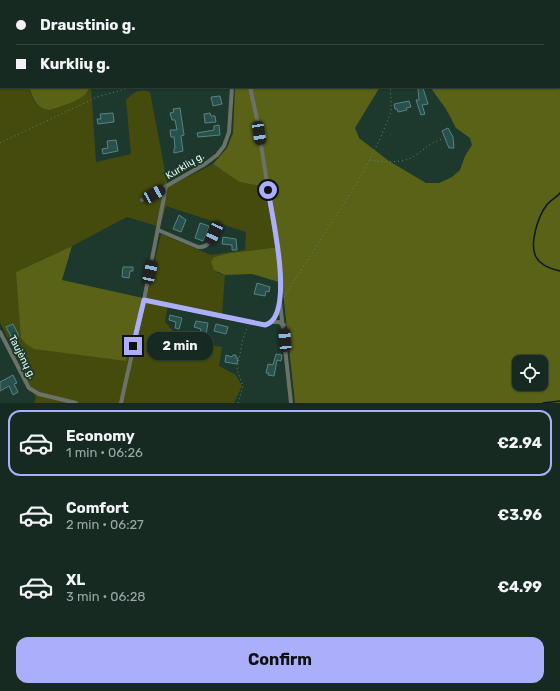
<!DOCTYPE html>
<meta charset="utf-8">
<style>
:root{--surface:#162a21;--page:#1f322a;--text:#f1f3f6;--muted:#9ea7a5;--line:#35463f;--accent:#abaffb}
body{margin:0;font-family:Rubik,sans-serif;background:var(--page);color:var(--text);height:100vh;display:flex;flex-direction:column;font-size:15px;white-space:nowrap}
*{box-sizing:border-box;margin:0}
p{font-size:13px;color:var(--muted)}
.icon{flex:none;width:22px;height:22px;fill:none;stroke:currentColor;stroke-width:2;stroke-linecap:round;stroke-linejoin:round}
.map{position:relative;height:403px;overflow:hidden}
.drawer{display:flex;flex-direction:column;background:var(--surface);flex:1}
.drawer>*{flex:none}
.top-card{position:absolute;left:0px;top:0px;width:560px;height:88px;box-shadow:0 1px 3px #0004,0 0 0 1px var(--line);display:grid;align-content:center;height:88px;padding:0 16px;background:var(--surface)}
.controls{position:absolute;left:512px;top:355px;display:grid;gap:8px}
.controls a{display:grid;place-items:center;width:36px;height:36px;border-radius:8px;background:var(--surface);box-shadow:0 1px 3px #0004,0 0 0 1px var(--line);font-size:20px}
.end{position:absolute;width:18px;height:18px;margin:-9px;border:5px solid #abaffb;background:#111;box-shadow:0 0 0 2px #111}
.from{border-radius:50%}
.bubble{position:absolute;height:28px;border-radius:12px;background:var(--surface);box-shadow:0 1px 3px #0004,0 0 0 1px var(--line);font-size:13px;font-weight:700;line-height:28px;text-align:center}
.car{position:absolute;width:12px;height:24px;margin:-12px -6px;border-radius:5px;box-shadow:0 0 3px 1px #0007;background:linear-gradient(#222 24%,#8ab4d8 0 40%,#222 0 76%,#8ab4d8 0 86%,#222 0)}
.top-card b{display:flex;align-items:center;gap:14px;height:38px;font-size:15px}
.top-card b+b{border-top:1px solid var(--line)}
.top-card i{width:10px;height:10px;background:var(--text)}
ul{padding:7px 0 0;list-style:none}
li{display:flex;align-items:center;gap:12px;height:66px;margin:0 8px 6px;padding:0 8px;border:2px solid transparent;border-radius:12px}
li div{flex:1}
li b{display:block;font-size:15px}
li em{font-style:normal;font-weight:700}
li.selected{border-color:var(--accent)}
li>.icon{width:36px;height:36px;stroke-width:1.5}
.primary-button{display:flex;gap:8px;margin-top:auto;padding:8px 16px}
.primary-button a{flex:1;height:46px;border-radius:12px;background:var(--accent);color:#111;font-size:16px;font-weight:700;line-height:46px;text-align:center}
.map>svg:first-child{display:block}
.green{fill:#444b0c;fill-rule:evenodd}
.forest{fill:#596216;fill-rule:evenodd}
.lines{fill:none;stroke-linecap:round;stroke-linejoin:round}
.stream{stroke:#091a1e;stroke-width:1.5}
.building{fill:#27514d;stroke:#5e827e}
.path{stroke:#698075;stroke-width:1;stroke-dasharray:1 3;stroke-linecap:butt}
.street{stroke:#6b7369;stroke-width:4}
.route{stroke:#abaffb;stroke-width:5}
.labels{text-anchor:middle;dominant-baseline:central;stroke-width:4;stroke-linejoin:round;paint-order:stroke}
.street-label{font-size:10px;fill:#e6f6ed;stroke:#1d382c}
</style>
<div class="map">
<svg width="560" height="403" viewBox="0 0 560 403">
<rect width="100%" height="100%" fill="#1d382c"/>
<path class="green" d="M0,0H74L1,1V87H29C32,98 36,109 50,110L88,92L90,87H91L96,162L131,154L126,100C134,92 139,88 150,92L168,187L213,164L239,182L271,188L280,247L230,253L214,257L218,273L225,275L222,315L168,304L165,322L182,341L222,347L219,366L236,375L242,386L234,403H34L36,398L0,322ZM166,206L246,232L245,250L211,255L161,234L146,299L16,272L72,246L127,217L160,227Z"/>
<g class="forest">
<path d="M319,0H560V403H295L282,283L252,274L225,275L214,270L211,262L214,257L230,253L280,247L271,188L239,182L213,164L227,148L233,133L235,87H380L355,128L359,138L389,161L426,183H439L452,177L460,170L465,156L472,145L470,138L456,128L446,109L430,87H559V1ZM519,362H541V384H519Z"/>
<path d="M29,87H90C85,101 63,105 50,110C36,109 33,98 29,87Z"/>
<polygon points="72,246 62,280 143,298 126,361 34,349 26,344 21,338 16,272"/>
</g>
<g class="lines">
<g class="stream">
<path d="M560,193C556,198 550,200 546,206C538,217 529,244 536,257C541,266 551,269 560,271"/>
<polyline points="543,403 560,401"/>
</g>
</g>
<g class="building">
<polygon points="423,88 428,104 422,105 425,114 421,115 416,100 419,100 418,89"/>
<polygon points="220,96 222,104 213,106 211,97"/>
<polygon points="409,101 411,107 406,108 407,110 398,112 397,109 395,109 394,104"/>
<polygon points="180,108 184,135 181,136 183,151 174,153 174,149 175,148 174,137 171,137 170,130 177,130 175,120 172,120 170,113 174,112 173,109"/>
<polygon points="113,113 114,122 98,124 97,119 101,119 100,114"/>
<polygon points="210,113 211,116 215,116 216,122 205,123 204,114"/>
<polygon points="219,125 220,135 198,137 197,133 214,130 214,126"/>
<polygon points="448,128 453,137 454,148 449,148 442,131"/>
<polygon points="116,140 118,151 103,154 102,149 108,148 107,141"/>
<polygon points="179,215 186,220 181,232 173,229"/>
<polygon points="200,223 209,226 203,241 195,238"/>
<polygon points="223,237 236,239 237,250 232,250 232,245 222,244"/>
<polygon points="123,267 133,267 133,271 130,271 129,278 122,277"/>
<polygon points="257,283 270,287 269,292 266,291 265,296 254,294"/>
<polygon points="170,315 182,318 179,329 175,328 176,322 169,320"/>
<polygon points="196,321 208,323 206,334 200,332 201,329 194,327"/>
<polygon points="13,324 18,334 18,340 14,342 6,327"/>
<polygon points="216,324 228,327 226,334 214,331"/>
<polygon points="276,354 282,355 281,361 277,360 274,376 268,375 269,373 266,373 268,364 273,365"/>
<polygon points="226,355 232,357 233,355 236,355 236,358 238,358 237,364 225,362"/>
<polygon points="13,375 17,383 14,384 18,392 13,395 9,386 0,391 0,382"/>
</g>
<g class="lines">
<g class="path">
<polyline points="343,0 343,1"/>
<polyline points="394,1 395,0"/>
<polyline points="0,143 97,97 133,87"/>
<path d="M370,160C384,162 404,164 416,155C426,148 431,142 443,139"/>
<polyline points="284,297 359,180 380,139 391,112 391,97 390,87"/>
<polyline points="238,403 243,386 237,370 243,338 248,326"/>
</g>
<g class="street">
<polyline points="230,0 230,1"/>
<polyline points="144,1 152,0"/>
<polyline points="250,87 257,119 280,266 280,302 291,403"/>
<polyline points="142,200 205,164 217,155 224,146 229,132 232,87"/>
<path d="M158,230L198,247C208,248 210,241 214,233"/>
<path d="M144,300L265,325C275,323 277,314 280,305"/>
<polyline points="272,322 279,322 284,325"/>
<polyline points="0,332 29,388 39,394 76,403"/>
<polyline points="121,403 144,300 166,187"/>
</g>
</g>
<g class="lines">
<path class="route" d="M133,346L144,300L265,325C296,317 272,215 268,190"/>
</g>
<g class="labels">
<g class="street-label">
<text transform="translate(185 166) rotate(-31)">Kurklių g.</text>
<text transform="translate(22 357) rotate(63)">Taujėnų g.</text>
</g>
</g>
</svg>
<div class="controls">
<a><svg class="icon" aria-label="locate" viewBox="0 0 24 24"><circle cx="12" cy="12" r="6"/><path d="M12 2v4M12 18v4M2 12h4M18 12h4"/></svg></a>
</div>
<i class="end from" style="left:268px;top:190px"></i>
<i class="end" style="left:133px;top:346px"></i>
<div class="bubble" style="left:147px;top:332px;width:66px">2 min</div>
<i class="car" style="left:259px;top:133px;rotate:171deg"></i>
<i class="car" style="left:154px;top:194px;rotate:61deg"></i>
<i class="car" style="left:214px;top:233px;rotate:205deg"></i>
<i class="car" style="left:150px;top:272px;rotate:12deg"></i>
<i class="car" style="left:285px;top:340px;rotate:355deg"></i>
<div class="top-card">
<b><i class="from"></i>Draustinio g.</b>
<b><i></i>Kurklių g.</b>
</div>
</div>
<section class="drawer">
<ul>
<li class="selected"><svg class="icon" aria-label="car" viewBox="0 0 24 24"><path d="M5 17H2v-5l4-1 3-4h7l3 4 3 1v5h-3M9 17h6M6 11h13"/><circle cx="7" cy="17" r="2"/><circle cx="17" cy="17" r="2"/></svg><div><b>Economy</b><p>1 min · 06:26</p></div><em>€2.94</em></li>
<li><svg class="icon" aria-label="car" viewBox="0 0 24 24"><path d="M5 17H2v-5l4-1 3-4h7l3 4 3 1v5h-3M9 17h6M6 11h13"/><circle cx="7" cy="17" r="2"/><circle cx="17" cy="17" r="2"/></svg><div><b>Comfort</b><p>2 min · 06:27</p></div><em>€3.96</em></li>
<li><svg class="icon" aria-label="car" viewBox="0 0 24 24"><path d="M5 17H2v-5l4-1 3-4h7l3 4 3 1v5h-3M9 17h6M6 11h13"/><circle cx="7" cy="17" r="2"/><circle cx="17" cy="17" r="2"/></svg><div><b>XL</b><p>3 min · 06:28</p></div><em>€4.99</em></li>
</ul>
<div class="primary-button"><a>Confirm</a></div>
</section>
